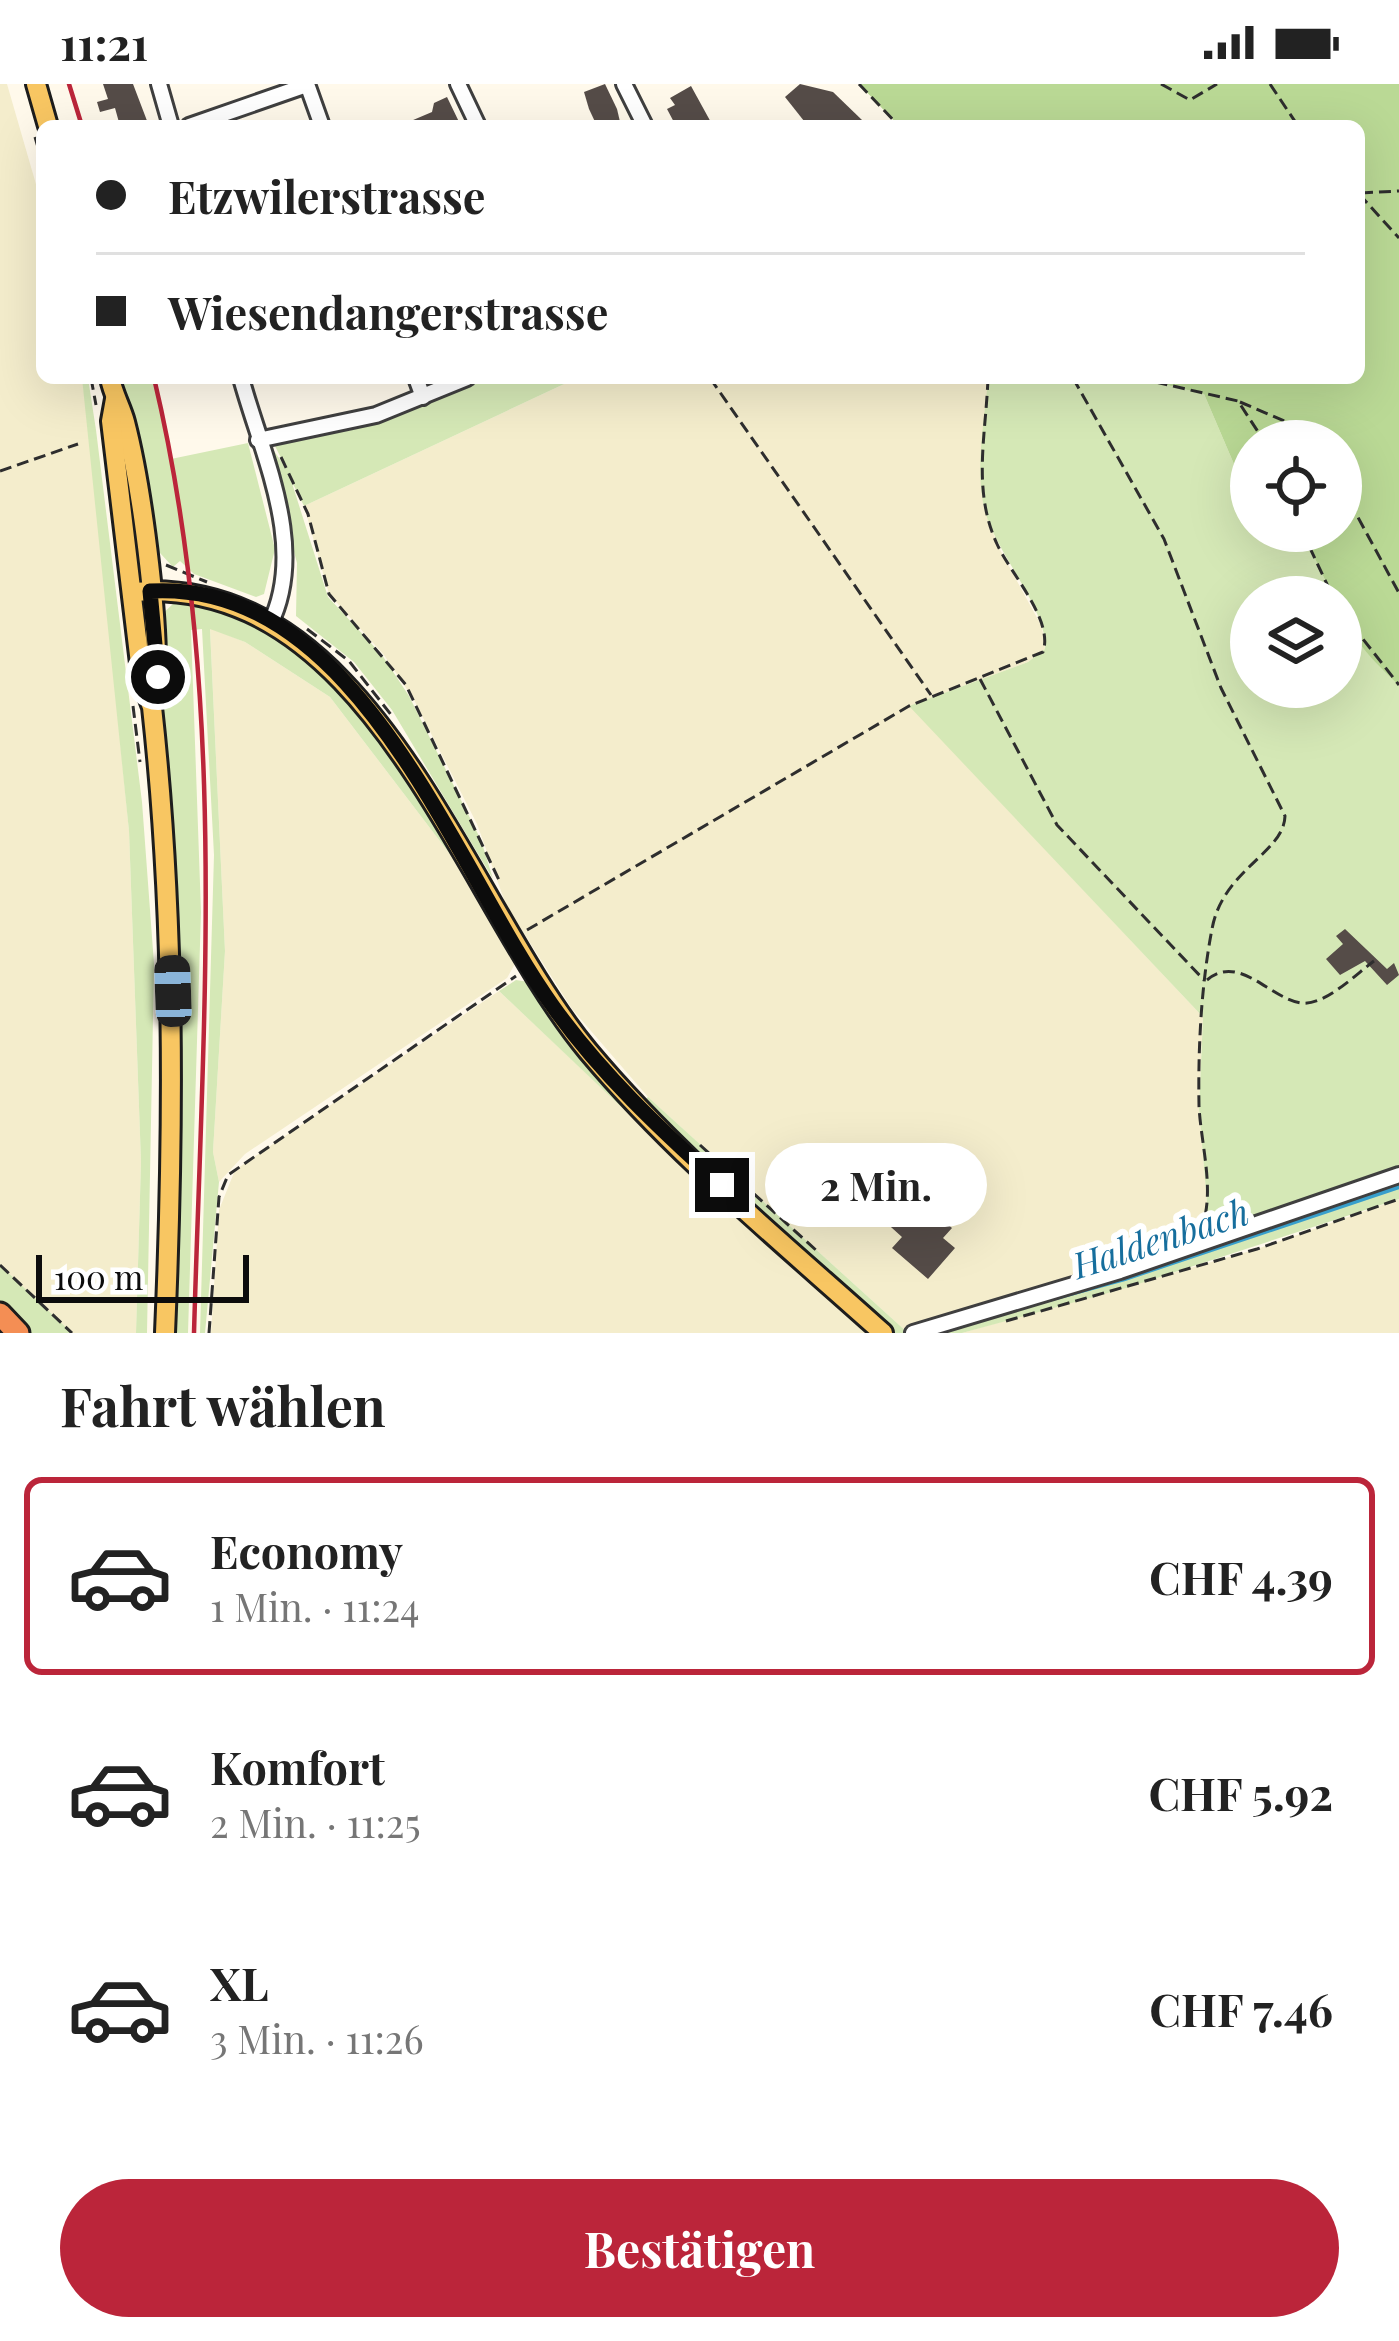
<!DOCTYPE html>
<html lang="de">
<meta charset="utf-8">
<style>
:root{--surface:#fff;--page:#f2f2f2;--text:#222;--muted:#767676;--line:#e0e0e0;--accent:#bb253a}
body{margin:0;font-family:"Playfair Display",serif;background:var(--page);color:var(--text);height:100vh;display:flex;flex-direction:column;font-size:45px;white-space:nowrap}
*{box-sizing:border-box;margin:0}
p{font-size:39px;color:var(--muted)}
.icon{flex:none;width:66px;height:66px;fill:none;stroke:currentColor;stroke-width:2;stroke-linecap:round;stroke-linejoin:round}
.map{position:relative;height:1249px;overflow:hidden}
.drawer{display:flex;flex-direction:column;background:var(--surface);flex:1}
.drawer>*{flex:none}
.top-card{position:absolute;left:36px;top:36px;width:1329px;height:264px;border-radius:18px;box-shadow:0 12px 48px #0002;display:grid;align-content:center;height:264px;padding:0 60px;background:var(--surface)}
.fabs{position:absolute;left:1230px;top:336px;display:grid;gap:24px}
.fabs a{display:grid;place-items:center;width:132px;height:132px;border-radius:50%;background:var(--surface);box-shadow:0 12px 48px #0002;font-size:60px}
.scale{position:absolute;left:36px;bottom:30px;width:213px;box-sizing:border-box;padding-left:12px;border:6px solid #0c0c0c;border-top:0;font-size:33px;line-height:42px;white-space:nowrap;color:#0c0c0c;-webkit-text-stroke:9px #fff;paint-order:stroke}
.end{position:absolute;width:54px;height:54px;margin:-27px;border:15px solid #0c0c0c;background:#fff;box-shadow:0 0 0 6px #fff}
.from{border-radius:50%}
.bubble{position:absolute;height:84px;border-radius:42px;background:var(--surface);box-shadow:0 12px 48px #0002;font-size:39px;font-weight:700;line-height:84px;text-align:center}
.car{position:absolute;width:36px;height:72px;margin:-36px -18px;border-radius:15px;box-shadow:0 0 9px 3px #0007;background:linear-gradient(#222 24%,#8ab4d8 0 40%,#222 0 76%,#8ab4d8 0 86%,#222 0)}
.top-card b{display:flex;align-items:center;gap:42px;height:114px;font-size:45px}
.top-card b+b{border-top:3px solid var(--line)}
.top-card i{width:30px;height:30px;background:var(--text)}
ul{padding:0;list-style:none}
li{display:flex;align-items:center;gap:36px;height:198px;margin:0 24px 18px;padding:0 36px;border:6px solid transparent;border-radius:18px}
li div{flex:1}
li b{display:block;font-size:45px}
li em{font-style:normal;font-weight:700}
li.on{border-color:var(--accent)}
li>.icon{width:108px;height:108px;stroke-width:1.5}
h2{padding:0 60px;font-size:54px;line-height:144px}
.cta{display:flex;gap:24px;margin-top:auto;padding:24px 60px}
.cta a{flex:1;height:138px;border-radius:72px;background:var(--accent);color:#fff;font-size:48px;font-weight:700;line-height:138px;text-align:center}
.status{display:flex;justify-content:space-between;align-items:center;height:84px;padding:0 60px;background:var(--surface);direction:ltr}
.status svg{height:33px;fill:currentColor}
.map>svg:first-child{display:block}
.farmland{fill:#f4edcc}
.green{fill:#d5e8b6}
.forest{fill:#bad995}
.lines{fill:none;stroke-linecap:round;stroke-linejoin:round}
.stream{stroke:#389fcc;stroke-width:4.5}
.building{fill:#554c48}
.minor-casing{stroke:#3f3f3f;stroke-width:20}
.major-casing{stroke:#1d1d1d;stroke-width:24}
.highway-casing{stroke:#1d1d1d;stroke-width:27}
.path{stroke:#2e2e2e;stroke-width:3;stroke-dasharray:12 6;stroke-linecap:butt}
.minor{stroke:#fff;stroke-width:14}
.major{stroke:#f8c662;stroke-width:18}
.highway{stroke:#f48e54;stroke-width:21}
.rail{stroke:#bb253a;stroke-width:4.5}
.route{stroke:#0c0c0c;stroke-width:15}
.labels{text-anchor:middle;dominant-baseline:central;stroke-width:12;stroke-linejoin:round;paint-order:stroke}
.water-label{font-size:36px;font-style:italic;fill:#166e9d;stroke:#fff}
</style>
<div class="status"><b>11:21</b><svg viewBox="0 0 49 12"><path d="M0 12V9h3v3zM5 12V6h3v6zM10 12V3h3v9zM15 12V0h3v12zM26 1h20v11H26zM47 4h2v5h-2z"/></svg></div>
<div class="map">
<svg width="1399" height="1249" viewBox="0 0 1399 1249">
<rect width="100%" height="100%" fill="#fff9eb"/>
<g class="farmland">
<polygon points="0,0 7,0 42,121 42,294 82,294 91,359 129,747 141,1078 136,1249 72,1249 0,1181"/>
<polygon points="577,294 988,294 983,421 998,462 1042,543 1045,565 1028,578 910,622 1203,933 1199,1025 1207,1119 1194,1161 908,1249 648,1013 572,925 506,821 477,740 414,616 384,571 329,510 304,422"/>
<polygon points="210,544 245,558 330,613 462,786 516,878 507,894 245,1070 219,1098 213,1068 225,867"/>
<polygon points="499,907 693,1090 883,1249 211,1249 219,1126 235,1086"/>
<polygon points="1399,1115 1399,1249 962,1249 1257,1165"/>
</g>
<g class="green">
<polygon points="82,294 88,294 96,346 142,718 154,880 147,1249 136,1249 141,1078 129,747"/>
<polygon points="121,294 154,294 171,375 248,359 275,465 264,510 256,513 194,490 180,477 173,483 147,455"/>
<polygon points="467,294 577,294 304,422 291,396 328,513 382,571 409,612 481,756 493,795 392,626 354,578 296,532 297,479 269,373 274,367 286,384 271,354 336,340"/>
<path d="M988,294H1138L1204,310L1251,420V447H1263L1266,453L1302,447L1333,513H1251V603H1341V527L1399,601V1115L1126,1204L962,1249H913L1194,1161L1207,1119L1199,1025L1203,933L909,622L1028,578L1045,565C1049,528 995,467 985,427C974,386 985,336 988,294Z"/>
<path d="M174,519C320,529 397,676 462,786L330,613L245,558L210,545L225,867L213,1068L219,1098L205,1249H200L214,771L202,545L191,546L201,828L188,1249H173L182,927L158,534Z"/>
<polygon points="516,896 529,898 698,1086 693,1091 499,907"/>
<polygon points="648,1013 908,1249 883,1249 638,1022"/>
<polygon points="0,1181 72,1249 0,1249"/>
</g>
<path class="forest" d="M859,0H1399V601C1376,580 1341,546 1341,513H1333L1302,447H1341V357H1251V420L1204,310L1138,294H1359V42H899Z"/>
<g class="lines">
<polyline class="stream" points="1022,1223 1124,1195 1399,1103"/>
</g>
<g class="building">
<polygon points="103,0 133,0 149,42 120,42 115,24 100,28 97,18 108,15"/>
<polygon points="605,0 617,25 621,42 597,42 589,25 584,8"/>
<polygon points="800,0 833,8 862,36 857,42 808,42 785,13"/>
<polygon points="691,2 713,42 676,42 667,25 675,21 670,14"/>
<polygon points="447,13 461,42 399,42 432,28 434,19"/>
<polygon points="1345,845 1387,885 1394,879 1399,891 1387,901 1365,877 1340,891 1326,875 1343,860 1336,852"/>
<polygon points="877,1076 952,1144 943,1154 955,1164 928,1195 892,1164 902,1153 850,1106"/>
</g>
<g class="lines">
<g class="minor-casing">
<g id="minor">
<polyline points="159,0 171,42"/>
<polyline points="307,0 322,42"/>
<polyline points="458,0 478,42"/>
<polyline points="624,0 645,42"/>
<polyline points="189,42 307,1"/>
<path d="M241,294C262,371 308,463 270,540"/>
<polyline points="416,294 423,313"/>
<polyline points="258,356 376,331 467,294"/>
<polyline points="913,1249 1120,1187 1399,1091"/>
</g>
</g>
<g class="major-casing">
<g id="major">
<polyline points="36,0 48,42"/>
<path d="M110,294C113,310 121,323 125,338C141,400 164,561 153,620"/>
<path d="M115,315L111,337L142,596L152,623C175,832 174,1039 165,1249"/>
<path d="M133,508C373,489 462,815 588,967C674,1070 783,1159 883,1249"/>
</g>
</g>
<g class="highway-casing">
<polyline id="highway" points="0,1230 18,1249"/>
</g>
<g class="path">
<polyline points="859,0 899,42"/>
<polyline points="1161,0 1190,16 1217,0"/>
<polyline points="1270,0 1298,42"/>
<polyline points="35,53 42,77"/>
<polyline points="1361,109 1399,107"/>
<polyline points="1359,110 1399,154"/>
<polyline points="91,294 96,321"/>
<polyline points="710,294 931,611"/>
<path d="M1073,294L1164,455L1221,604L1285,732C1284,769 1223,785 1212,845C1201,902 1198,965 1199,1022C1201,1061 1215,1106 1202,1143"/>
<polyline points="1138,294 1238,317 1264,357"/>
<polyline points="1240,318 1289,339 1310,357"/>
<polyline points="281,373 308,430 329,510 406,601 499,796"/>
<polyline points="0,387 78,360"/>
<polyline points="1237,388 1245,391 1251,409"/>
<polyline points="1341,402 1399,509"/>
<polyline points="1292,447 1302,449"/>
<polyline points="1302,447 1333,513"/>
<polyline points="166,481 207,498"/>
<polyline points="1341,527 1399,601"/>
<polyline points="307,545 349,577 392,632"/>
<polyline points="980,595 1057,741 1204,896"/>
<polyline points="133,622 140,678"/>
<path d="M527,846L909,622L1043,568C1054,536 1010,489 997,460C972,406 986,351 988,294"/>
<path d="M1207,896C1239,869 1269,914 1301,919C1325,922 1356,890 1374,877"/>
<polyline points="700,1061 817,1167"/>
<polyline points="0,1181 72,1249"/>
<polyline points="1006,1237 1257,1165 1399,1115"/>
<polyline points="209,1249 219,1113 228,1091 516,892"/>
</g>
<use href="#minor" class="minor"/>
<use href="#major" class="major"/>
<use href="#highway" class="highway"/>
<g class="rail">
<polyline points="69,0 82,42"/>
<path d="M154,294C229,609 203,929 194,1249"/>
</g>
</g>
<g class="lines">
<path class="route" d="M158,593L150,507C360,495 453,783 552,921C600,989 661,1046 722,1101"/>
</g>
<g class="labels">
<g class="water-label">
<text transform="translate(1160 1153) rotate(-18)">Haldenbach</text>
</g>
</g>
</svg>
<div class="fabs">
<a><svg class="icon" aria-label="locate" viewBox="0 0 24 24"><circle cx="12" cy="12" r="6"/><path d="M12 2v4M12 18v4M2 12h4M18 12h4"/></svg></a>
<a><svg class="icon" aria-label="layers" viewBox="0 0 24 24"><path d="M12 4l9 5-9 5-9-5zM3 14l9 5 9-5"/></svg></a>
</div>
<div class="scale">100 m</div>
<i class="end from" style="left:158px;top:593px"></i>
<i class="end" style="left:722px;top:1101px"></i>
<div class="bubble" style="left:765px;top:1059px;width:222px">2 Min.</div>
<i class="car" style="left:173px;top:907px;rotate:358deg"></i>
<div class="top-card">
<b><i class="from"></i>Etzwilerstrasse</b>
<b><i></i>Wiesendangerstrasse</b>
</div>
</div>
<section class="drawer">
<h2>Fahrt wählen</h2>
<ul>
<li class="on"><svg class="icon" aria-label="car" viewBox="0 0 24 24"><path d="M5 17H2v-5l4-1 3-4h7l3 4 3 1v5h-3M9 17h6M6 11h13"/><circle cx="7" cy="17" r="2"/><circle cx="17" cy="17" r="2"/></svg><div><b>Economy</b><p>1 Min. · 11:24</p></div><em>CHF 4.39</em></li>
<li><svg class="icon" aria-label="car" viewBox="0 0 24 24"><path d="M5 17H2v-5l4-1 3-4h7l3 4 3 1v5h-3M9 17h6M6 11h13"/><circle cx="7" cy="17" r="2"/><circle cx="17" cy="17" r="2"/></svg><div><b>Komfort</b><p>2 Min. · 11:25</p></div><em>CHF 5.92</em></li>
<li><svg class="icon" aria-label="car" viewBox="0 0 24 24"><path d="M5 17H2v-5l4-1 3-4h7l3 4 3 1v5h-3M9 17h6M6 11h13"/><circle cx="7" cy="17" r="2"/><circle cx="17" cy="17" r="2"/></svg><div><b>XL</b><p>3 Min. · 11:26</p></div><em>CHF 7.46</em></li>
</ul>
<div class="cta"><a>Bestätigen</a></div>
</section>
